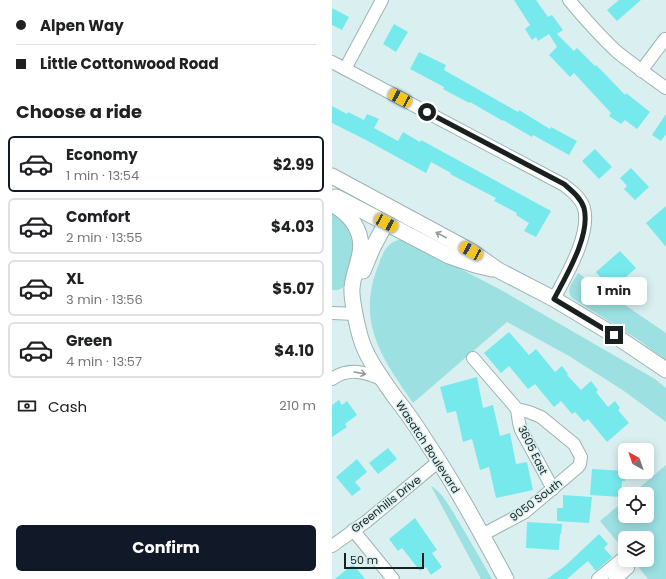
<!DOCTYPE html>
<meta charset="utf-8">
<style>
:root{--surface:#fff;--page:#f6f6f6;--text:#202124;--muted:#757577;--line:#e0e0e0;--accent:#111827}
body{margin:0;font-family:Poppins,sans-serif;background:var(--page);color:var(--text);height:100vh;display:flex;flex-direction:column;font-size:15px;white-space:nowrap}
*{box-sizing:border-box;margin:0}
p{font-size:13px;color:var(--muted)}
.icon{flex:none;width:22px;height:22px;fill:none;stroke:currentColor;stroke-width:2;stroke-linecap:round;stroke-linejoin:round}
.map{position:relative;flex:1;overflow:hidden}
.details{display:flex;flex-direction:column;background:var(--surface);width:332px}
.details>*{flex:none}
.top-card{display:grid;align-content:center;height:88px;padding:0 16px;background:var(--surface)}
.needle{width:26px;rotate:320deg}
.buttons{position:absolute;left:286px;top:443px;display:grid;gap:8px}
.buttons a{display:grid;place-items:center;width:36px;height:36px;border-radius:6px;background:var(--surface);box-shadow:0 2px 10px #0003;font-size:20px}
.scale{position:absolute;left:12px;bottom:10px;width:80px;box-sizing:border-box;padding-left:4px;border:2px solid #182020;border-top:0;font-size:11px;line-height:14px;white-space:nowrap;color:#182020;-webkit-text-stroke:3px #daf0f0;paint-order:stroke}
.end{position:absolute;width:18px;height:18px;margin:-9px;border:5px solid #182020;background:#fff;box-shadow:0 0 0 2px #fff}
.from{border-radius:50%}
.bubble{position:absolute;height:28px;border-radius:6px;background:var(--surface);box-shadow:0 2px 10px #0003;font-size:13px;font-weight:700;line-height:28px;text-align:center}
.car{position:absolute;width:12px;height:24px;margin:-12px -6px;border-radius:5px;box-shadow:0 0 3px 1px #0007;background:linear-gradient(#f5c518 24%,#345 0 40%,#f5c518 0 76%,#345 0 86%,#f5c518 0)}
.top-card b{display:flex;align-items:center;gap:14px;height:38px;font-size:15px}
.top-card b+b{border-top:1px solid var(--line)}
.top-card i{width:10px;height:10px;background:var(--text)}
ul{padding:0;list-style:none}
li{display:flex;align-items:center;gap:12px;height:56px;margin:0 8px 6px;padding:0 8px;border:2px solid var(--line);border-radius:6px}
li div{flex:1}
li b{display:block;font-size:15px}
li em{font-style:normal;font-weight:700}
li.active{border-color:var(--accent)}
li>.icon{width:36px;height:36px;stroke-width:1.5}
h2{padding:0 16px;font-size:18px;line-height:48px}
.pay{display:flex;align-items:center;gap:10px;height:44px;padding:0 16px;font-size:15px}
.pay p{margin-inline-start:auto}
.button{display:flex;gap:8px;margin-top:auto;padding:8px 16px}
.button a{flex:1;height:46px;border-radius:6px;background:var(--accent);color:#fff;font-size:16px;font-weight:700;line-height:46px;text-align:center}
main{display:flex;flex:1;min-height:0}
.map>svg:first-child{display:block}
.green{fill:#9ce0e1}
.building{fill:#76e9ec}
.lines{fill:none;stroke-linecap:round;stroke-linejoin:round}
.minor-casing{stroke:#9eb3b3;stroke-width:14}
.major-casing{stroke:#9eb3b3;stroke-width:17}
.minor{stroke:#fff;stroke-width:12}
.major{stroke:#fff;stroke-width:15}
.oneway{stroke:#979b9b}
.route{stroke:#182020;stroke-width:5}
.labels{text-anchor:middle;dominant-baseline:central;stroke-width:3;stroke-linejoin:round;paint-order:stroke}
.street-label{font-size:11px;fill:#182020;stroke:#daf0f0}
</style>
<main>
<section class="details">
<div class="top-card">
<b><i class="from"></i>Alpen Way</b>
<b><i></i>Little Cottonwood Road</b>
</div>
<h2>Choose a ride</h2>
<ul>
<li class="active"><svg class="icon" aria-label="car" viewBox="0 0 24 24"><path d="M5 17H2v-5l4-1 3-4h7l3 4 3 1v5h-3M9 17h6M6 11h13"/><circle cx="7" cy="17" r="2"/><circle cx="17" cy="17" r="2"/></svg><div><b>Economy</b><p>1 min · 13:54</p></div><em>$2.99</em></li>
<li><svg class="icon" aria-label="car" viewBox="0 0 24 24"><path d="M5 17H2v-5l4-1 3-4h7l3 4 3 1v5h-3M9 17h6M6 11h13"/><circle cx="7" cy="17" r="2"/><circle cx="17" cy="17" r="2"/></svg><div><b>Comfort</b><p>2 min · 13:55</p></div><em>$4.03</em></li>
<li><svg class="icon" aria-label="car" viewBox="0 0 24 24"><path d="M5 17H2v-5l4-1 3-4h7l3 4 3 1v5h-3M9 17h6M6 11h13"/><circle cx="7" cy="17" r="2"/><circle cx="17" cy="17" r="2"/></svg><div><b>XL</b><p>3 min · 13:56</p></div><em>$5.07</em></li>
<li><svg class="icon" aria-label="car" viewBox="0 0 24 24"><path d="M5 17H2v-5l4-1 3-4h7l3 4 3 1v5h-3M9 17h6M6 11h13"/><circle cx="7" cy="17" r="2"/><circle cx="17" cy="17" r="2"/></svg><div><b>Green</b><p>4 min · 13:57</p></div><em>$4.10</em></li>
</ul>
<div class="pay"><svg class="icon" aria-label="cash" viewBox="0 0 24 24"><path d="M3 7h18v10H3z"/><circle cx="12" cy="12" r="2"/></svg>Cash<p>210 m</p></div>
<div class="button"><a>Confirm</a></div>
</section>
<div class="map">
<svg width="334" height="579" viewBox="0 0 334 579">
<rect width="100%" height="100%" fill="#daf0f0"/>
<g class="green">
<path d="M0,211C6,214 19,228 21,234C24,243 16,277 12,287L6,290H0Z"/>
<path d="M71,239L171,291L323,379L334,388V422L292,391L237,356L175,322L81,403C50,358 24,323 46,266C52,251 54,242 71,239Z"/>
<path d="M246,273L334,333V360L305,339L240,298C233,289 241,282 246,273Z"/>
<polygon points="334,465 334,579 316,579 301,560 315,560 315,538 293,538 293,551 268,521 293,500 293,516 315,516 315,494 300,494"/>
<path d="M99,486C110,492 117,506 124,517C136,537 148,558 160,579H149Z"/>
</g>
<g class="building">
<polygon points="182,0 204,0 216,17 220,15 231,30 225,34 242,51 245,48 263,66 264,65 274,75 293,95 294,93 318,112 305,129 293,120 289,124 277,116 279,113 242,73 238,77 217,55 225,47 217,34 206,41 204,37 200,40 193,29 198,25"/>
<polygon points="287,0 309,0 285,21 275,10"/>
<polygon points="0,8 17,17 10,30 0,25"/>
<polygon points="62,24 76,32 64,52 51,44"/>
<polygon points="87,52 114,65 112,70 186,112 187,110 218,129 219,127 245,141 237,155 201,135 200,137 171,120 171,121 138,102 137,103 111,89 112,87 78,69"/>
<polygon points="0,106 15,114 16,112 32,120 35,114 47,119 42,128 66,141 71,132 88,142 89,140 219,211 204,237 192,231 197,223 184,215 185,213 162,201 164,198 118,174 119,173 99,162 94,173 34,140 0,123"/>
<polygon points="334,114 334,134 329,141 320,135"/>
<polygon points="263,149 280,167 267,179 250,161"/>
<polygon points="299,168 317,187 303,200 292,189 295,186 288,178"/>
<polygon points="334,206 334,247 314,223"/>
<polygon points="288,251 304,268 286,284 280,277 273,283 264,272"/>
<polygon points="177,332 197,355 204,349 223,372 230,366 236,374 235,375 249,390 259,381 266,390 264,392 276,407 283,401 288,408 286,410 297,423 275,442 256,419 252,422 243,412 240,414 229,401 222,407 203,384 196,389 177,366 169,373 152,353"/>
<polygon points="145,377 151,408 161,405 168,436 178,433 184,464 195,462 201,490 164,498 157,467 148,470 140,439 131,442 124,411 115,413 108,387"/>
<polygon points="7,400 10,405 15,401 25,415 13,424 15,427 0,437 0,405"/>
<polygon points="56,448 65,459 46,474 37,463"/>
<polygon points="25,459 35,472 23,482 29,489 20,496 4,477"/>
<polygon points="260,469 293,471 293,481 290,481 289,497 258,495"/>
<polygon points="231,495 260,497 257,523 225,521 225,508 231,508"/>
<polygon points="83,518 105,550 100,553 110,567 99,575 94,567 88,571 70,548 66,551 57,539"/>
<polygon points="195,522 230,524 229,534 228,534 227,550 194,548"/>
<polygon points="267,534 276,544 272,548 280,557 264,571 256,561 235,579 215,579 233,566"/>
<polygon points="21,564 33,579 3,579"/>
</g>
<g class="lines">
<g class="minor-casing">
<g id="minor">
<path d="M237,0C252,18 267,35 284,51C300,64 317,76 334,88"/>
<path d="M0,62L232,185C240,191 249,198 252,208C259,235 234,276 222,299"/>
<polyline points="13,69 50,0"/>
<polyline points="309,71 333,39"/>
<polyline points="0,313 24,314"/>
<polyline points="141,358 185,409 197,412 209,417 242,444 249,457 248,464 246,467 193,512 150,535"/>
<path d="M0,379C17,367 34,372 51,380"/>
<polyline points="185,409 187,423 189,430 221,489"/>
<polyline points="21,530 61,579"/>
<polyline points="0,546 35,521 107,461"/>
<polyline points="266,579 289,560 296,568 283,579"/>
</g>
</g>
<g class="major-casing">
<g id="major">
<polyline points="0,176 139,251 166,270 222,299 282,335 334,370"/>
<polyline points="4,197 117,256 143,265 160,269"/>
<path d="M0,204C18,214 32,231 28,253C26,265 21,275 20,288C19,298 25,325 28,336C34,358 49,377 62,396C74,411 85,427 95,443C124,486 149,533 174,579"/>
<polyline points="31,271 41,247 54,223"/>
</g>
</g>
<use href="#minor" class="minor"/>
<use href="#major" class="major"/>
</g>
<defs><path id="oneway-shaft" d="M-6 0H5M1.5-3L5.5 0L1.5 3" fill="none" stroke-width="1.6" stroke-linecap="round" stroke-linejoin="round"/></defs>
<g class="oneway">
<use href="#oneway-shaft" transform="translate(109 235) rotate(-152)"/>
<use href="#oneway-shaft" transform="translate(28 373) rotate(10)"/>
</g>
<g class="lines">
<path class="route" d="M95,112L232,184C240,191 249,198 252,208C259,235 234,276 222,299L282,335"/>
</g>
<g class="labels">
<g class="street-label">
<text transform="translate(96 447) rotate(57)">Wasatch Boulevard</text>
<text transform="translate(201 450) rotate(64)">3605 East</text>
<text transform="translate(204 500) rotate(-37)">9050 South</text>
<text transform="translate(54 504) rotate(-38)">Greenhills Drive</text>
</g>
</g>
</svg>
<div class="buttons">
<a><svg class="needle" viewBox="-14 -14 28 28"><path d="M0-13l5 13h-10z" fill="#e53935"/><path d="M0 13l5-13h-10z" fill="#757577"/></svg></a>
<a><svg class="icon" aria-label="locate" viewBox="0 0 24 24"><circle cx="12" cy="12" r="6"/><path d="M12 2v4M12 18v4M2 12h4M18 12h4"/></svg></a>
<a><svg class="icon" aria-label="layers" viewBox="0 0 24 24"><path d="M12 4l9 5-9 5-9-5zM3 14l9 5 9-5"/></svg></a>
</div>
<div class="scale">50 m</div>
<i class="end from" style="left:95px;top:112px"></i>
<i class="end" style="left:282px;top:335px"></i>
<div class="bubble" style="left:249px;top:277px;width:66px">1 min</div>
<i class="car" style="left:68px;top:98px;rotate:298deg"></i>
<i class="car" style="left:54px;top:223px;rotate:118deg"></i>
<i class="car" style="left:139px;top:251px;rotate:299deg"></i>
</div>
</main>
